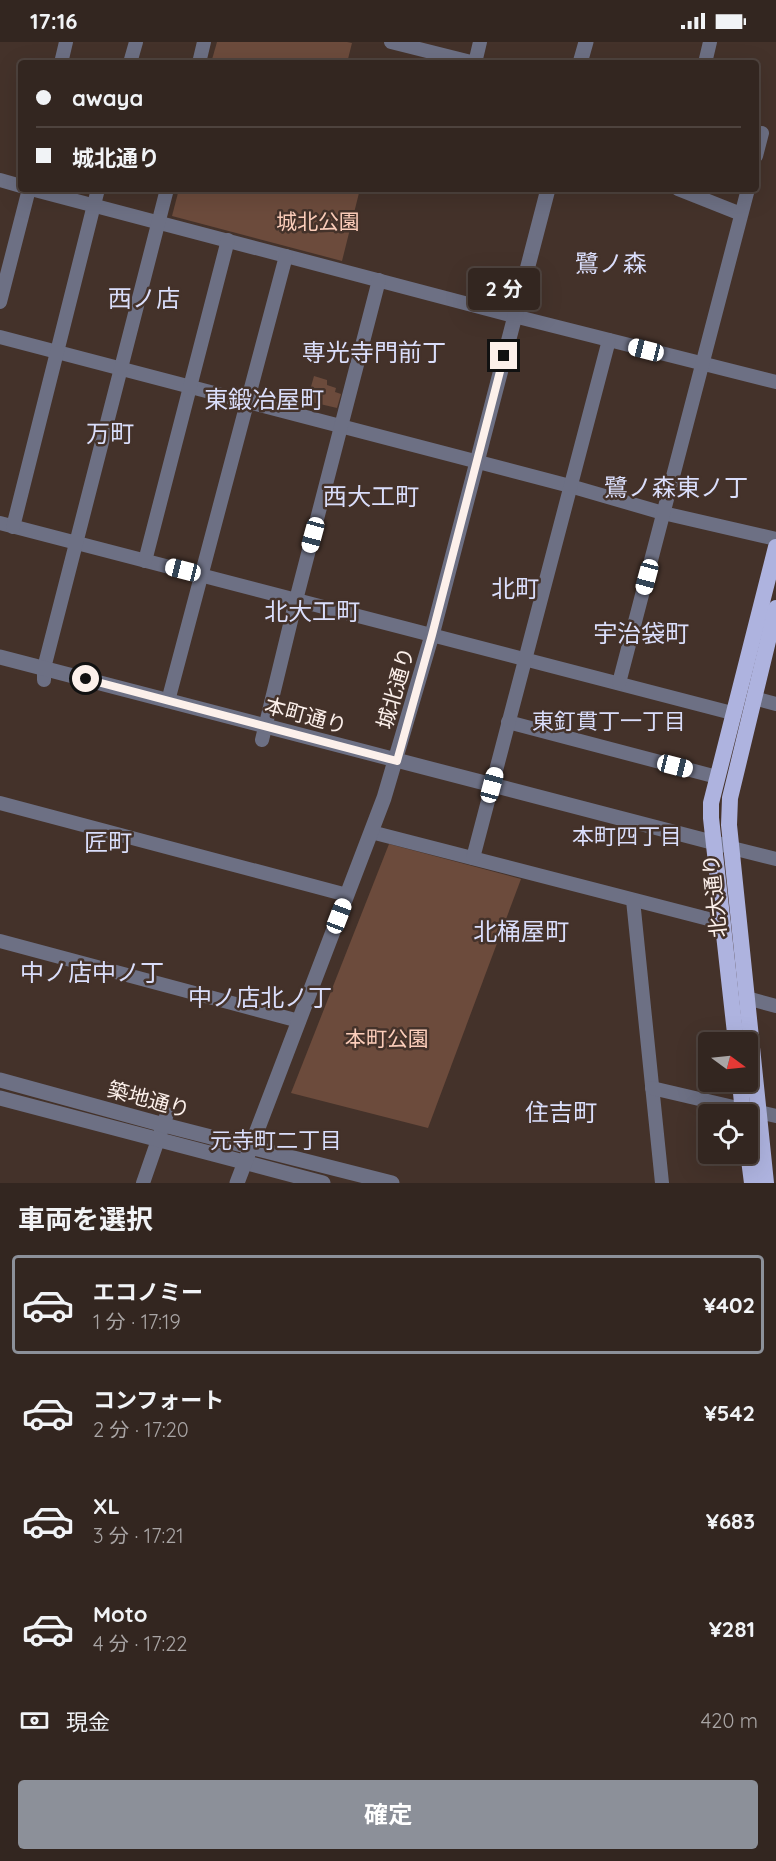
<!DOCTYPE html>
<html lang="ja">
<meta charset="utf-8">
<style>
:root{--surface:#332620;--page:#3e322d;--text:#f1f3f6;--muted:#a9a5a5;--line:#4e433e;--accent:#8c9099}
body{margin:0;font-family:Quicksand,"Noto Sans JP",sans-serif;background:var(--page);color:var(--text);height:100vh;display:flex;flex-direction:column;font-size:22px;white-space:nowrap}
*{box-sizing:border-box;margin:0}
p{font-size:20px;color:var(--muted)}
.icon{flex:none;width:33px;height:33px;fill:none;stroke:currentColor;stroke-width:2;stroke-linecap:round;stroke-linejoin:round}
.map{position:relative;height:1141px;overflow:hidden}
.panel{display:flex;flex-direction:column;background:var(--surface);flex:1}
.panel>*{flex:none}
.top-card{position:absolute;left:18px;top:18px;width:741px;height:132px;border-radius:6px;box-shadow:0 6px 24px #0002,0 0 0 2px var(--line);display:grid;align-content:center;height:132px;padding:0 18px;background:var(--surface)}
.needle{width:39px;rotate:105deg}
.controls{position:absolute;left:698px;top:990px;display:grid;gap:12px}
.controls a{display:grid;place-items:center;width:60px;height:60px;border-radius:6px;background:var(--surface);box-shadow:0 6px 24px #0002,0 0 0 2px var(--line);font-size:30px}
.end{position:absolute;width:27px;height:27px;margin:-14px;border:8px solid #fcf0eb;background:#111;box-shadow:0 0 0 3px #111}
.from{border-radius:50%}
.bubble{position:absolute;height:42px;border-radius:6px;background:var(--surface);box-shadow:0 6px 24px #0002,0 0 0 2px var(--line);font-size:20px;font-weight:700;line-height:42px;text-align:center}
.car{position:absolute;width:18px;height:36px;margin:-18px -9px;border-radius:8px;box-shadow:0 0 4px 2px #0007;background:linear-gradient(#fff 24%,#345 0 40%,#fff 0 76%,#345 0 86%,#fff 0)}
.top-card b{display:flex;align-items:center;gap:21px;height:57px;font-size:22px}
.top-card b+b{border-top:2px solid var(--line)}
.top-card i{width:15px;height:15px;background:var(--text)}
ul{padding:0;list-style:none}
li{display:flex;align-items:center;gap:18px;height:99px;margin:0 12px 9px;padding:0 6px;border:3px solid transparent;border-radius:6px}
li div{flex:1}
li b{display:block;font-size:22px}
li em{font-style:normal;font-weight:700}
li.selected{border-color:var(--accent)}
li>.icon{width:54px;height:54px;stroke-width:1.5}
h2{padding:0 18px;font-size:27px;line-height:72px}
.pay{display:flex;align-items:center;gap:15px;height:66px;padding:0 18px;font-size:22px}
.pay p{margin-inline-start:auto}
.cta{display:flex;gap:12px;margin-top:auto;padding:12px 18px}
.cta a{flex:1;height:69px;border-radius:6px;background:var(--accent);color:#fff;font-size:24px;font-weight:700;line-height:69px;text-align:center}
.status{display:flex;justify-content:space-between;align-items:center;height:42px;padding:0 30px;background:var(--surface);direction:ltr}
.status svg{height:16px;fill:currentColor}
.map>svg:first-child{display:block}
.green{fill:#6c4b3c}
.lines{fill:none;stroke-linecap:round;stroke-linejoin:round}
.minor{stroke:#6d7084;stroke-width:14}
.tertiary{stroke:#6d7084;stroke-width:15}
.trunk{stroke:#aeb3df;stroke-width:16}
.route{stroke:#fcf0eb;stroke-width:8}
.labels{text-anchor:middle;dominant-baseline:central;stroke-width:5;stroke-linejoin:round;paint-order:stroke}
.park-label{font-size:21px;fill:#fbcdba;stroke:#44322a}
.street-label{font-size:21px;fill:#fcf0eb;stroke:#44322a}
.neighbourhood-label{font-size:22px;fill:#dadefb;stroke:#44322a}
.quarter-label{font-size:24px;fill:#dadefb;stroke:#44322a}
</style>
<div class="status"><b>17:16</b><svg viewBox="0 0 49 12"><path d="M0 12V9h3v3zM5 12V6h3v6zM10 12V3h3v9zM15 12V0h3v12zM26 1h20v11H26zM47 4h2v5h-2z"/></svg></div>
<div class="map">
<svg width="776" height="1141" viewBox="0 0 776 1141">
<rect width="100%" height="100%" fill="#44322a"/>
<g class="green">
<polygon points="217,0 347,0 352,1 347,21 211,21"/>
<polygon points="179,147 360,147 342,219 172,174"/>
<polygon points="314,334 327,338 327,343 336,346 335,350 341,352 337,366 307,359"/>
<polygon points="389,802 521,837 428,1086 291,1051"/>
</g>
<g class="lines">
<g class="minor">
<polyline points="391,0 475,21 480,0"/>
<polyline points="61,21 66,0"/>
<polyline points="130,21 136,0"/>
<polyline points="199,21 204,0"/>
<polyline points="705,21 710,0"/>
<polyline points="756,114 762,91"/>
<polyline points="0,138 21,144"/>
<polyline points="31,147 514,274 776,340"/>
<polyline points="678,147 741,172"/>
<polyline points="0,260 29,147"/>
<polyline points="0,295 570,444 663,471 776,497"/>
<polyline points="0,481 732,671"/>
<polyline points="13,485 98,147"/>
<polyline points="145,519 228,198"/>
<polyline points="44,638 44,626 167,147"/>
<polyline points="619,641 748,147"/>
<polyline points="754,656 776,662"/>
<polyline points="168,659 286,214"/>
<polyline points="508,680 717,735"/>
<polyline points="262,698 296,558 379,238"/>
<polyline points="0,761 347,853"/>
<polyline points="371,790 724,881"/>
<polyline points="732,806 776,817"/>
<polyline points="473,816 609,298"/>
<polyline points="633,858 662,1141"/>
<polyline points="0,899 299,979"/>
<polyline points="747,956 776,964"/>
<polyline points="652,1046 742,1067"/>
<polyline points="759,1070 776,1074"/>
<polyline points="143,1141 167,1072"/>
</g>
<g class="tertiary">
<polyline points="580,21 586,0"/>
<polyline points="0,615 723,803"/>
<polyline points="0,1038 164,1083 392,1141"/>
<polyline points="0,1056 323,1141"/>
<polyline points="237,1141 384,756 432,593 548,147"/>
</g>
<g class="trunk">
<polyline points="736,1000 711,776 711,761 776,505"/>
<polyline points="740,1040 743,1072"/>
<polyline points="747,1102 752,1141"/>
<polyline points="766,1141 729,783 730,756 776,566"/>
</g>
</g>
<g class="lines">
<polyline class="route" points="86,637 397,719 432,593 504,314"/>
</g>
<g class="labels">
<g class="park-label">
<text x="318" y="179">城北公園</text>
<text x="387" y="996">本町公園</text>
</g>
<g class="street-label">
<text transform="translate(395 646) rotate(-74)">城北通り</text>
<text transform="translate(306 673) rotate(15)">本町通り</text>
<text transform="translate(714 854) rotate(-96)">北大通り</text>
<text transform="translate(149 1057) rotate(15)">築地通り</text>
</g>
<g class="neighbourhood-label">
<text x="609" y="679">東釘貫丁一丁目</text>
<text x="627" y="794">本町四丁目</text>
<text x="276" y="1098">元寺町二丁目</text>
</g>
<g class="quarter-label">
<text x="611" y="221">鷺ノ森</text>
<text x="144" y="256">西ノ店</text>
<text x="374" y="310">専光寺門前丁</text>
<text x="264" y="357">東鍛冶屋町</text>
<text x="110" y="391">万町</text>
<text x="676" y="445">鷺ノ森東ノ丁</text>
<text x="371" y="454">西大工町</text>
<text x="515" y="546">北町</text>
<text x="312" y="569">北大工町</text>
<text x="641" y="591">宇治袋町</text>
<text x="108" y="800">匠町</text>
<text x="521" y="889">北桶屋町</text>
<text x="92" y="930">中ノ店中ノ丁</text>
<text x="260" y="955">中ノ店北ノ丁</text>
<text x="561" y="1070">住吉町</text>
</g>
</g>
</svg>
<div class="controls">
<a><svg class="needle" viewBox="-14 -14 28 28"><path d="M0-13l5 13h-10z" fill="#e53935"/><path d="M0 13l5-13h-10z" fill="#a9a5a5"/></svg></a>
<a><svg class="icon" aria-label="locate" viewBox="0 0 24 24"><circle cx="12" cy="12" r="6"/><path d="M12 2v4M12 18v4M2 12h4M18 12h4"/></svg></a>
</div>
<i class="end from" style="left:86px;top:637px"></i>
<i class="end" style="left:504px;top:314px"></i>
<div class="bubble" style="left:468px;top:226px;width:72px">2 分</div>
<i class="car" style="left:646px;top:308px;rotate:284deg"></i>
<i class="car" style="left:313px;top:493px;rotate:195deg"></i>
<i class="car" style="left:183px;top:528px;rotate:284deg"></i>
<i class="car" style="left:647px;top:535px;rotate:195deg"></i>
<i class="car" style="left:675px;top:724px;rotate:104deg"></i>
<i class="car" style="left:492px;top:743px;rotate:15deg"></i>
<i class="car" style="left:339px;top:874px;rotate:21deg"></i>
<div class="top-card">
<b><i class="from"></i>awaya</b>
<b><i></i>城北通り</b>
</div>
</div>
<section class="panel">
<h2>車両を選択</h2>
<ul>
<li class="selected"><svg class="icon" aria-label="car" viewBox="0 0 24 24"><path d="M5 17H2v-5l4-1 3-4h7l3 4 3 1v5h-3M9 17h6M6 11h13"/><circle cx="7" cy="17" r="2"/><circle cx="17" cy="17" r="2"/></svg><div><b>エコノミー</b><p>1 分 · 17:19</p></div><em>¥402</em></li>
<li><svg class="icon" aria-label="car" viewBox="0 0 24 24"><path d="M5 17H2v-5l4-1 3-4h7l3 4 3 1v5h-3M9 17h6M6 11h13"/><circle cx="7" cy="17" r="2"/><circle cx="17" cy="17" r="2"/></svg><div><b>コンフォート</b><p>2 分 · 17:20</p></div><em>¥542</em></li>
<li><svg class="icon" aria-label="car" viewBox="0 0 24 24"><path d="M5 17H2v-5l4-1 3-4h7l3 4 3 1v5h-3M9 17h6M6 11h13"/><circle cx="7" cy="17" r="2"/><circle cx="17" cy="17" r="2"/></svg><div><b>XL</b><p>3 分 · 17:21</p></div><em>¥683</em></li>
<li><svg class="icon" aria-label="car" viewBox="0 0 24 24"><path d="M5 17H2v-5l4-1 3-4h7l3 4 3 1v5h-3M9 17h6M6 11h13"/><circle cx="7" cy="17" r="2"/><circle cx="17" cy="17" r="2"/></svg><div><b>Moto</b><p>4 分 · 17:22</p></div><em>¥281</em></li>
</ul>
<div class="pay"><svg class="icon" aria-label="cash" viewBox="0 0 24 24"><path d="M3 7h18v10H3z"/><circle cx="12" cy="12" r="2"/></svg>現金<p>420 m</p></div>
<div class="cta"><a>確定</a></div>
</section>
